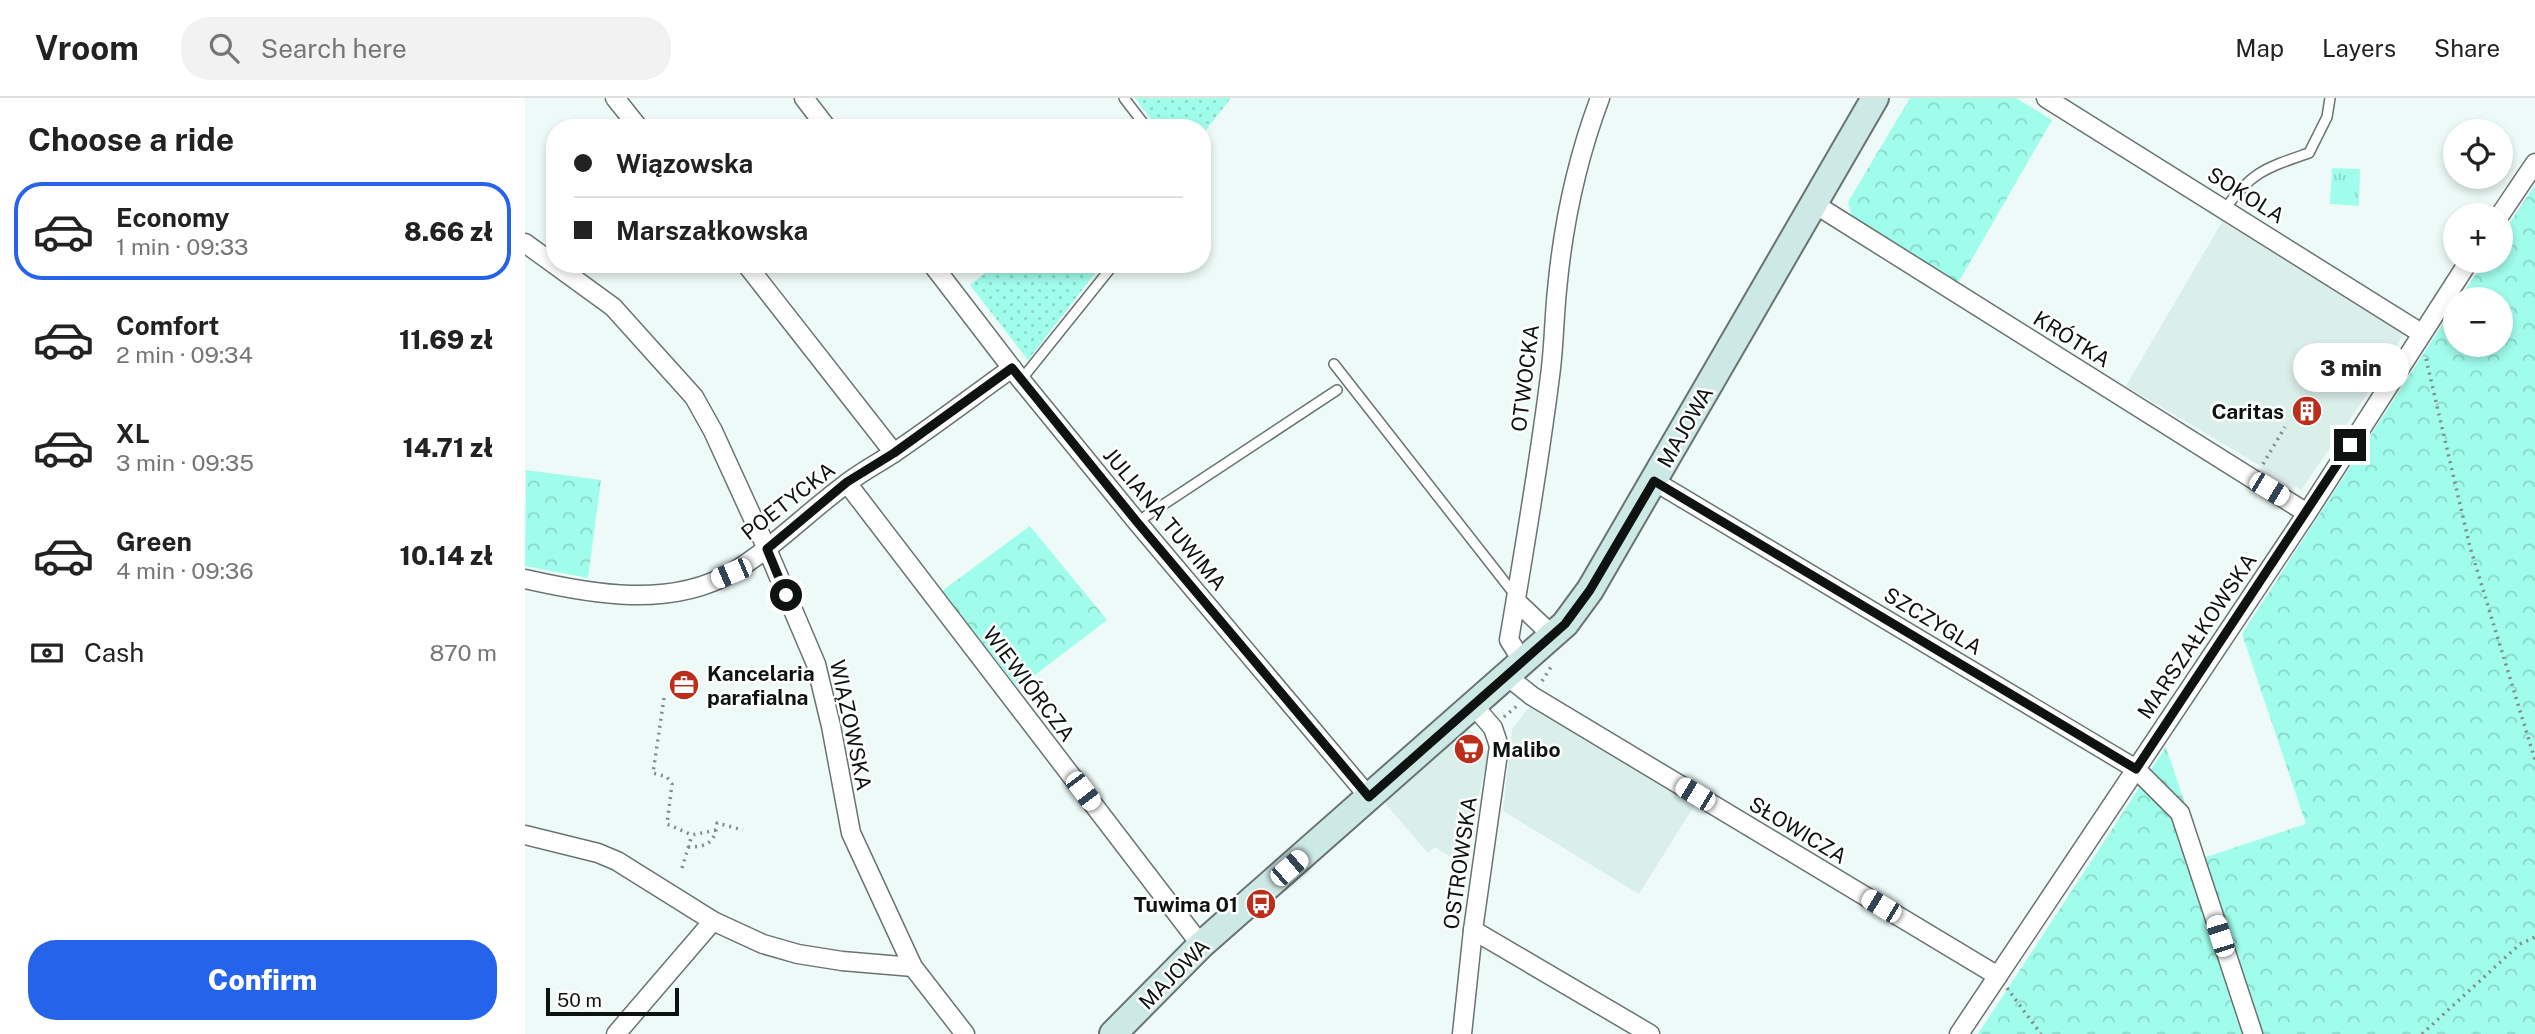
<!DOCTYPE html>
<meta charset="utf-8">
<style>
:root{--surface:#fff;--page:#f2f2f2;--text:#222;--muted:#767676;--line:#e0e0e0;--accent:#2563eb}
body{margin:0;font-family:"Public Sans",sans-serif;background:var(--page);color:var(--text);height:100vh;display:flex;flex-direction:column;font-size:26px;white-space:nowrap}
*{box-sizing:border-box;margin:0}
p{font-size:23px;color:var(--muted)}
.icon{flex:none;width:38px;height:38px;fill:none;stroke:currentColor;stroke-width:2;stroke-linecap:round;stroke-linejoin:round}
.map{position:relative;flex:1;overflow:hidden}
.side{display:flex;flex-direction:column;background:var(--surface);width:525px}
.side>*{flex:none}
.banner{position:absolute;left:21px;top:21px;width:665px;height:154px;border-radius:28px;box-shadow:0 4px 10px #0003;display:grid;align-content:center;height:154px;padding:0 28px;background:var(--surface)}
.buttons{position:absolute;left:1918px;top:21px;display:grid;gap:14px}
.buttons a{display:grid;place-items:center;width:70px;height:70px;border-radius:50%;background:var(--surface);box-shadow:0 4px 10px #0003;font-size:35px}
.scale{position:absolute;left:21px;bottom:18px;width:133px;box-sizing:border-box;padding-left:7px;border:4px solid #0e1211;border-top:0;font-size:19px;line-height:24px;white-space:nowrap;color:#0e1211;-webkit-text-stroke:5px #fff;paint-order:stroke}
.end{position:absolute;width:32px;height:32px;margin:-16px;border:9px solid #0e1211;background:#fff;box-shadow:0 0 0 4px #fff}
.from{border-radius:50%}
.bubble{position:absolute;height:49px;border-radius:24px;background:var(--surface);box-shadow:0 4px 10px #0003;font-size:23px;font-weight:800;line-height:49px;text-align:center}
.car{position:absolute;width:21px;height:42px;margin:-21px -10px;border-radius:9px;box-shadow:0 0 5px 2px #0007;background:linear-gradient(#fff 24%,#345 0 40%,#fff 0 76%,#345 0 86%,#fff 0)}
.banner b{display:flex;align-items:center;gap:24px;height:66px;font-size:26px}
.banner b+b{border-top:2px solid var(--line)}
.banner i{width:18px;height:18px;background:var(--text)}
ul{padding:0;list-style:none}
li{display:flex;align-items:center;gap:21px;height:98px;margin:0 14px 10px;padding:0 14px;border:4px solid transparent;border-radius:28px}
li div{flex:1}
li b{display:block;font-size:26px}
li em{font-style:normal;font-weight:800}
li.selected{border-color:var(--accent)}
li>.icon{width:63px;height:63px;stroke-width:1.5}
h2{padding:0 28px;font-size:32px;line-height:84px}
.pay{display:flex;align-items:center;gap:18px;height:77px;padding:0 28px;font-size:26px}
.pay p{margin-inline-start:auto}
.cta{display:flex;gap:14px;margin-top:auto;padding:14px 28px}
.cta a{flex:1;height:80px;border-radius:28px;background:var(--accent);color:#fff;font-size:28px;font-weight:800;line-height:80px;text-align:center}
header{display:flex;align-items:center;gap:42px;box-sizing:border-box;height:98px;padding:0 35px;background:var(--surface);border-bottom:2px solid var(--line)}
header strong{font-size:33px}
nav{display:flex;gap:38px;margin-inline-start:auto;font-size:24px}
.search{width:490px;height:63px;background:var(--page);display:flex;align-items:center;gap:18px;box-sizing:border-box;padding:0 24px;border-radius:28px;color:var(--muted);font-size:26px}
main{display:flex;flex:1;min-height:0}
.map>svg:first-child{display:block}
.built{fill:#daeeea}
.grass{fill:url(#grass-dots)}
.forest{fill:url(#forest-crowns)}
.park{fill:url(#park-tufts)}
.lines{fill:none;stroke-linecap:round;stroke-linejoin:round}
.lane-casing{stroke:#697371;stroke-width:12}
.street-casing{stroke:#697371;stroke-width:21}
.secondary-casing{stroke:#697371;stroke-width:30}
.path{stroke:#828b88;stroke-width:3.5;stroke-dasharray:2 5;stroke-linecap:butt}
.lane{stroke:#fff;stroke-width:9}
.street{stroke:#fff;stroke-width:18}
.secondary{stroke:#cde9e5;stroke-width:26}
.route{stroke:#0e1211;stroke-width:9}
.labels{text-anchor:middle;dominant-baseline:central;stroke-width:5;stroke-linejoin:round;paint-order:stroke}
.street-label{font-size:21px;fill:#0e1211;stroke:#fff}
.poi-label{font-size:21px;font-weight:bold;fill:#0e1211;stroke:#fff;text-anchor:end}
</style>
<header>
<strong>Vroom</strong>
<div class="search"><svg class="icon" aria-label="search" viewBox="0 0 24 24"><circle cx="10" cy="10" r="6"/><path d="M15 15l6 6"/></svg>Search here</div>
<nav><a>Map</a><a>Layers</a><a>Share</a></nav>
</header>
<main>
<section class="side">
<h2>Choose a ride</h2>
<ul>
<li class="selected"><svg class="icon" aria-label="car" viewBox="0 0 24 24"><path d="M5 17H2v-5l4-1 3-4h7l3 4 3 1v5h-3M9 17h6M6 11h13"/><circle cx="7" cy="17" r="2"/><circle cx="17" cy="17" r="2"/></svg><div><b>Economy</b><p>1 min · 09:33</p></div><em>8.66 zł</em></li>
<li><svg class="icon" aria-label="car" viewBox="0 0 24 24"><path d="M5 17H2v-5l4-1 3-4h7l3 4 3 1v5h-3M9 17h6M6 11h13"/><circle cx="7" cy="17" r="2"/><circle cx="17" cy="17" r="2"/></svg><div><b>Comfort</b><p>2 min · 09:34</p></div><em>11.69 zł</em></li>
<li><svg class="icon" aria-label="car" viewBox="0 0 24 24"><path d="M5 17H2v-5l4-1 3-4h7l3 4 3 1v5h-3M9 17h6M6 11h13"/><circle cx="7" cy="17" r="2"/><circle cx="17" cy="17" r="2"/></svg><div><b>XL</b><p>3 min · 09:35</p></div><em>14.71 zł</em></li>
<li><svg class="icon" aria-label="car" viewBox="0 0 24 24"><path d="M5 17H2v-5l4-1 3-4h7l3 4 3 1v5h-3M9 17h6M6 11h13"/><circle cx="7" cy="17" r="2"/><circle cx="17" cy="17" r="2"/></svg><div><b>Green</b><p>4 min · 09:36</p></div><em>10.14 zł</em></li>
</ul>
<div class="pay"><svg class="icon" aria-label="cash" viewBox="0 0 24 24"><path d="M3 7h18v10H3z"/><circle cx="12" cy="12" r="2"/></svg>Cash<p>870 m</p></div>
<div class="cta"><a>Confirm</a></div>
</section>
<div class="map">
<svg width="2010" height="936" viewBox="0 0 2010 936">
<defs>
<pattern id="grass-dots" width="8" height="8" patternUnits="userSpaceOnUse" patternTransform="scale(1.75)"><rect width="8" height="8" fill="#a0fceb"/><path d="M2 2h.1M6 6h.1" fill="none" stroke="#89d7c8" stroke-width="1.8" stroke-linecap="round"/></pattern>
<pattern id="forest-crowns" width="20" height="18" patternUnits="userSpaceOnUse" patternTransform="scale(1.75)"><rect width="20" height="18" fill="#a0fceb"/><path d="M2 6a3 3 0 1 1 6 0M12 15a3 3 0 1 1 6 0" fill="none" stroke="#89d7c8"/></pattern>
<pattern id="park-tufts" width="24" height="20" patternUnits="userSpaceOnUse" patternTransform="scale(1.75)"><rect width="24" height="20" fill="#a0fceb"/><path d="M3 7l-1-3M5 7V3M7 7l1-3M15 17l-1-3M17 17v-4M19 17l1-3" fill="none" stroke="#89d7c8"/></pattern>
</defs>
<rect width="100%" height="100%" fill="#eefaf7"/>
<g class="built">
<polygon points="1697,124 1880,234 1834,308 1776,392 1601,288"/>
<polygon points="1011,609 1171,705 1114,796 978,713 987,632 1003,610"/>
<polygon points="943,630 958,644 963,659 949,717 942,769 910,749 903,755 860,705"/>
</g>
<g class="grass">
<polygon points="610,0 706,0 677,37 677,30 649,30 646,25 626,21"/>
<polygon points="471,166 565,166 571,174 503,262 445,187"/>
</g>
<g class="forest">
<polygon points="1385,0 1491,0 1527,22 1432,187 1329,125 1323,104"/>
<polygon points="2010,87 2010,936 1453,936 1641,649 1678,760 1781,726 1717,536 1930,207 1930,247 1976,247 1976,201 1934,201 1960,163 1976,163 1976,138"/>
<polygon points="1,372 76,382 63,480 0,468"/>
<polygon points="505,428 582,522 493,590 417,493"/>
</g>
<polygon class="park" points="1807,70 1835,71 1834,108 1805,106"/>
<g class="lines">
<g class="lane-casing">
<g id="lane">
<polyline points="599,0 622,30"/>
<path d="M1700,111C1727,73 1741,70 1784,55L1802,19L1805,0"/>
<polyline points="809,266 990,497"/>
<polyline points="496,282 589,166"/>
<polyline points="612,424 812,292"/>
</g>
</g>
<g class="street-casing">
<g id="street">
<polyline points="90,0 114,30"/>
<polyline points="279,0 302,30"/>
<polyline points="1521,0 1896,235"/>
<polyline points="1288,105 1782,415"/>
<polyline points="1975,117 2010,65"/>
<polyline points="0,145 88,209 169,299 188,333 242,451 291,566 306,628 326,735 388,869 440,936"/>
<polyline points="221,166 369,355"/>
<polyline points="407,166 496,282 612,424 844,699"/>
<polyline points="1129,383 1611,671 1655,715 1728,936"/>
<polyline points="322,385 676,847"/>
<path d="M0,481C66,496 145,511 208,474C249,449 283,414 321,386C336,374 354,365 370,354C410,327 448,298 487,270"/>
<polyline points="991,503 1028,538"/>
<path d="M998,564L984,542C999,454 1014,366 1025,278C1029,249 1029,221 1032,192C1038,127 1052,61 1075,0"/>
<polyline points="982,578 1007,598 1473,878"/>
<polyline points="0,737 73,755 92,763 188,823 238,846 273,856 317,863 388,869"/>
<polyline points="948,832 1125,936"/>
<polyline points="91,936 188,823"/>
<polyline points="937,936 948,832 974,648 968,630 949,608"/>
<polyline points="1434,936 1782,415 1944,163"/>
</g>
</g>
<g class="secondary-casing">
<polyline id="secondary" points="588,936 676,847 1040,526 1065,492 1350,0"/>
</g>
<g class="path">
<polyline points="1901,261 1945,449 2010,662"/>
<polyline points="1738,366 1760,329"/>
<polyline points="1017,583 1026,569"/>
<polyline points="139,600 128,675 142,679 147,686 142,726 167,737 191,732"/>
<polyline points="979,619 992,608"/>
<path d="M163,749C183,749 190,744 192,725L218,732"/>
<polyline points="157,770 167,737"/>
<polyline points="1482,890 1516,936"/>
<polyline points="1897,936 1995,846 2010,839"/>
</g>
<use href="#lane" class="lane"/>
<use href="#street" class="street"/>
<use href="#secondary" class="secondary"/>
</g>
<g class="lines">
<polyline class="route" points="261,497 242,451 322,384 369,355 487,270 612,424 844,699 1040,526 1065,492 1129,383 1611,671 1825,347"/>
</g>
<defs>
<g id="building-disc" transform="scale(1.575)"><circle r="9.5" fill="#ba2e1b" stroke="#fff"/><path d="M-4-6H4V6H1V3H-1V6H-4ZM-2.5-4.3h1.7v1.8h-1.7ZM.8-4.3h1.7v1.8H.8ZM-2.5-1h1.7V.8h-1.7ZM.8-1h1.7V.8H.8Z" fill="#fff"/></g>
<g id="office-disc" transform="scale(1.575)"><circle r="9.5" fill="#ba2e1b" stroke="#fff"/><path d="M-6-3h4V-5.5h4V-3h4V5H-6ZM-1-4.5V-3h2v-1.5ZM-6 0V1H6V0Z" fill="#fff"/></g>
<g id="supermarket-disc" transform="scale(1.575)"><circle r="9.5" fill="#ba2e1b" stroke="#fff"/><path d="M-6-5.5h2.5l.6 2H6L4.5 2H-2.5L-4.4-4H-6ZM-1.5 3.2a1.3 1.3 0 1 0 .1 0ZM3 3.2a1.3 1.3 0 1 0 .1 0Z" fill="#fff"/></g>
<g id="bus-disc" transform="scale(1.575)"><circle r="9.5" fill="#ba2e1b" stroke="#fff"/><path d="M-5-6H5V4H4V6H2V4H-2V6H-4V4H-5ZM-3.5-4V0h7V-4ZM-3.5 1.2v1.5H-2V1.2ZM2 1.2v1.5H3.5V1.2Z" fill="#fff"/></g>
</defs>
<g fill-rule="evenodd">
<use href="#building-disc" x="1782" y="313"/>
<use href="#office-disc" x="159" y="587"/>
<use href="#supermarket-disc" x="944" y="651"/>
<use href="#bus-disc" x="736" y="806"/>
</g>
<g class="labels">
<g class="street-label">
<text transform="translate(1721 97) rotate(32)">SOKOLA</text>
<text transform="translate(1547 241) rotate(32)">KRÓTKA</text>
<text transform="translate(1000 280) rotate(-83)">OTWOCKA</text>
<text transform="translate(1160 329) rotate(-60)">MAJOWA</text>
<text transform="translate(263 403) rotate(-38)">POETYCKA</text>
<text transform="translate(640 421) rotate(50)">JULIANA TUWIMA</text>
<text transform="translate(1408 523) rotate(31)">SZCZYGLA</text>
<text transform="translate(1672 538) rotate(-56)">MARSZAŁKOWSKA</text>
<text transform="translate(504 586) rotate(53)">WIEWIÓRCZA</text>
<text transform="translate(326 627) rotate(78)">WIĄZOWSKA</text>
<text transform="translate(1273 732) rotate(31)">SŁOWICZA</text>
<text transform="translate(935 765) rotate(-82)">OSTROWSKA</text>
<text transform="translate(649 876) rotate(-45)">MAJOWA</text>
</g>
<g class="poi-label">
<text x="1759" y="313">Caritas</text>
<text x="182" y="575" text-anchor="start">Kancelaria<tspan x="182" dy="24">parafialna</tspan></text>
<text x="967" y="651" text-anchor="start">Malibo</text>
<text x="713" y="806">Tuwima 01</text>
</g>
</g>
</svg>
<div class="buttons">
<a><svg class="icon" aria-label="locate" viewBox="0 0 24 24"><circle cx="12" cy="12" r="6"/><path d="M12 2v4M12 18v4M2 12h4M18 12h4"/></svg></a>
<a>+</a>
<a>−</a>
</div>
<div class="scale">50 m</div>
<i class="end from" style="left:261px;top:497px"></i>
<i class="end" style="left:1825px;top:347px"></i>
<div class="bubble" style="left:1768px;top:245px;width:116px">3 min</div>
<i class="car" style="left:1744px;top:391px;rotate:121deg"></i>
<i class="car" style="left:206px;top:475px;rotate:247deg"></i>
<i class="car" style="left:558px;top:693px;rotate:143deg"></i>
<i class="car" style="left:1170px;top:696px;rotate:301deg"></i>
<i class="car" style="left:764px;top:770px;rotate:49deg"></i>
<i class="car" style="left:1356px;top:808px;rotate:301deg"></i>
<i class="car" style="left:1695px;top:838px;rotate:342deg"></i>
<div class="banner">
<b><i class="from"></i>Wiązowska</b>
<b><i></i>Marszałkowska</b>
</div>
</div>
</main>
